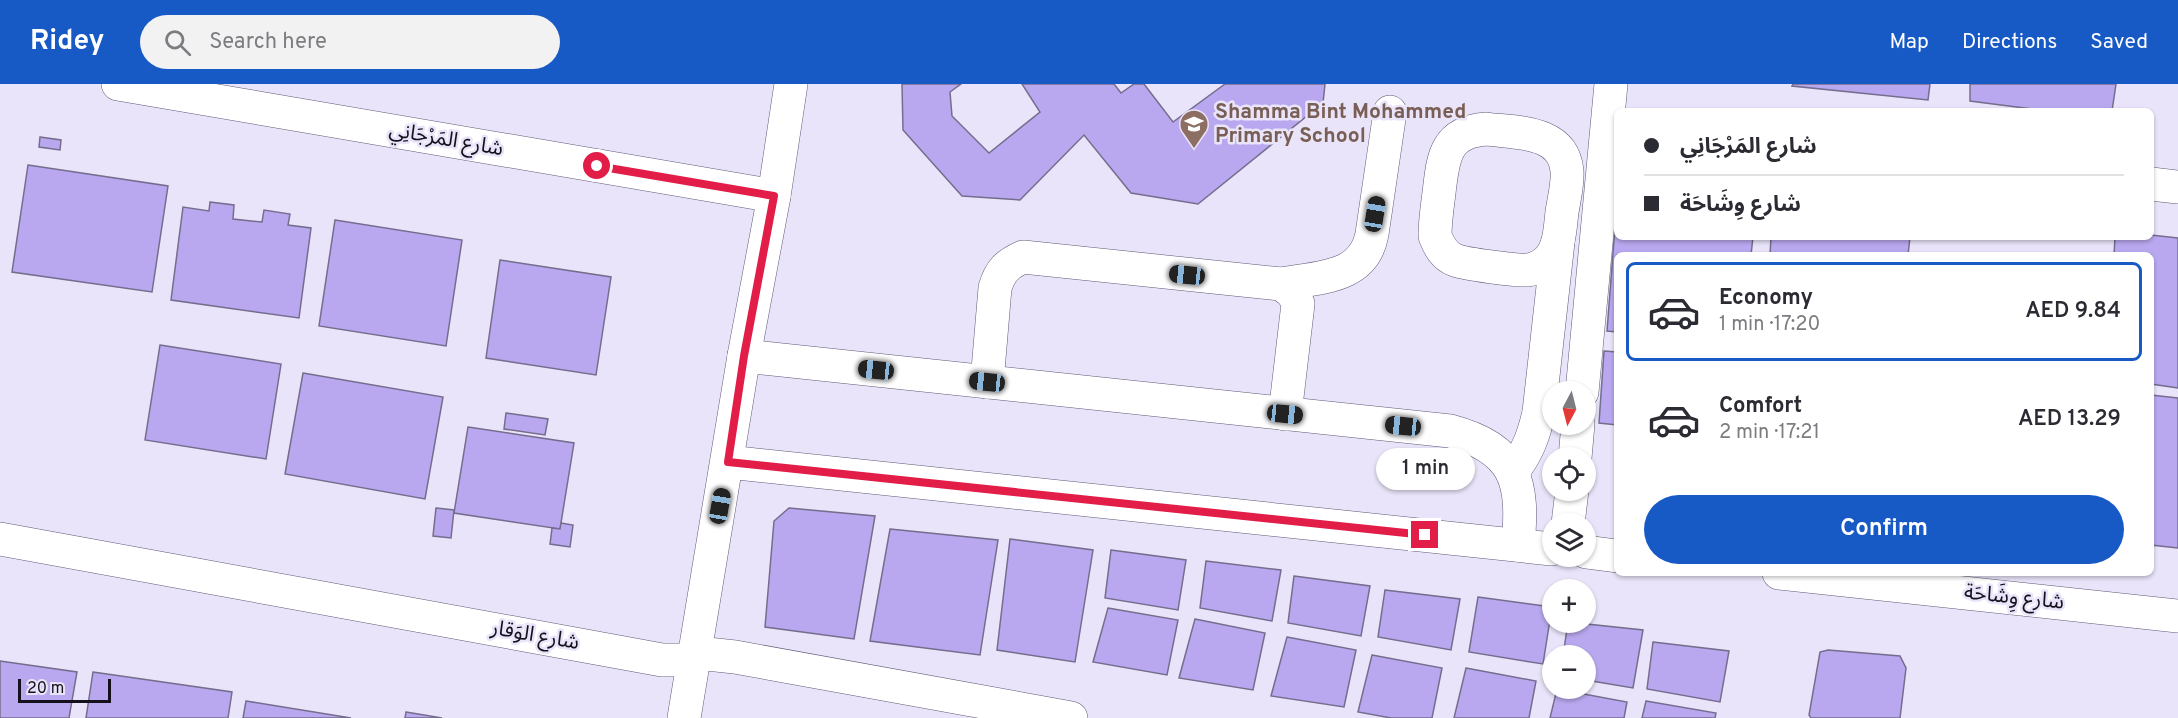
<!DOCTYPE html>
<meta charset="utf-8">
<style>
:root{--surface:#fff;--page:#f2f2f3;--text:#2b2b33;--muted:#7c7c81;--line:#e1e1e2;--accent:#1759c5}
body{margin:0;font-family:Overpass,"Noto Sans Arabic",sans-serif;background:var(--page);color:var(--text);height:100vh;display:flex;flex-direction:column;font-size:22px;white-space:nowrap}
*{box-sizing:border-box;margin:0}
p{font-size:20px;color:var(--muted)}
.icon{flex:none;width:33px;height:33px;fill:none;stroke:currentColor;stroke-width:2;stroke-linecap:round;stroke-linejoin:round}
.map{position:relative;flex:1;overflow:hidden}
.sheet{position:absolute;left:1614px;top:168px;width:540px;height:324px;display:flex;flex-direction:column;background:var(--surface);border-radius:9px;box-shadow:0 2px 4px #0004}
.sheet>*{flex:none}
.top-card{position:absolute;left:1614px;top:24px;width:540px;height:132px;border-radius:9px;box-shadow:0 2px 4px #0004;display:grid;align-content:center;height:132px;padding:0 30px;background:var(--surface)}
.needle{width:39px;rotate:187deg}
.controls{position:absolute;left:1542px;top:297px;display:grid;gap:12px}
.controls a{display:grid;place-items:center;width:54px;height:54px;border-radius:50%;background:var(--surface);box-shadow:0 2px 4px #0004;font-size:30px}
.scale{position:absolute;left:18px;bottom:15px;width:93px;box-sizing:border-box;padding-left:6px;border:3px solid #14111c;border-top:0;font-size:16px;line-height:21px;white-space:nowrap;color:#14111c;-webkit-text-stroke:4px #e9e4f9;paint-order:stroke}
.end{position:absolute;width:27px;height:27px;margin:-14px;border:8px solid #e11d48;background:#fff;box-shadow:0 0 0 3px #fff}
.from{border-radius:50%}
.bubble{position:absolute;height:42px;border-radius:21px;background:var(--surface);box-shadow:0 2px 4px #0004;font-size:20px;font-weight:600;line-height:42px;text-align:center}
.car{position:absolute;width:18px;height:36px;margin:-18px -9px;border-radius:8px;box-shadow:0 0 4px 2px #0007;background:linear-gradient(#222 24%,#8ab4d8 0 40%,#222 0 76%,#8ab4d8 0 86%,#222 0)}
.top-card b{display:flex;align-items:center;gap:21px;height:57px;font-size:22px}
.top-card b+b{border-top:2px solid var(--line)}
.top-card i{width:15px;height:15px;background:var(--text)}
ul{padding:10px 0 0;list-style:none}
li{display:flex;align-items:center;gap:18px;height:99px;margin:0 12px 9px;padding:0 18px;border:3px solid transparent;border-radius:9px}
li div{flex:1}
li b{display:block;font-size:22px}
li em{font-style:normal;font-weight:600}
li.active{border-color:var(--accent)}
li>.icon{width:54px;height:54px;stroke-width:1.5}
.cta{display:flex;gap:12px;margin-top:auto;padding:12px 30px}
.cta a{flex:1;height:69px;border-radius:36px;background:var(--accent);color:#fff;font-size:24px;font-weight:600;line-height:69px;text-align:center}
header{display:flex;align-items:center;gap:36px;box-sizing:border-box;height:84px;padding:0 30px;background:var(--accent);color:#fff}
header strong{font-size:28px}
nav{display:flex;gap:33px;margin-inline-start:auto;font-size:21px}
.search{width:420px;height:54px;background:var(--page);display:flex;align-items:center;gap:15px;box-sizing:border-box;padding:0 21px;border-radius:33px;color:var(--muted);font-size:22px}
.map>svg:first-child{display:block}
.building{fill:#b9a8ef;stroke:#756d8d;stroke-width:1.5}
.lines{fill:none;stroke-linecap:round;stroke-linejoin:round}
.minor-casing{stroke:#605977;stroke-width:34}
.minor{stroke:#fff;stroke-width:33}
.route{stroke:#e11d48;stroke-width:8}
.labels{text-anchor:middle;dominant-baseline:central;stroke-width:5;stroke-linejoin:round;paint-order:stroke}
.education-label{font-size:21px;font-weight:bold;fill:#785e54;stroke:#e9e4f9;text-anchor:start}
.street-label{font-size:21px;fill:#14111c;stroke:#e9e4f9}
</style>
<header>
<strong>Ridey</strong>
<div class="search"><svg class="icon" aria-label="search" viewBox="0 0 24 24"><circle cx="10" cy="10" r="6"/><path d="M15 15l6 6"/></svg>Search here</div>
<nav><a>Map</a><a>Directions</a><a>Saved</a></nav>
</header>
<div class="map">
<svg width="2178" height="634" viewBox="0 0 2178 634">
<rect width="100%" height="100%" fill="#e9e4f9"/>
<g class="building">
<polygon points="902,0 961,0 950,8 952,32 989,69 1040,28 1022,0 1114,0 1121,9 1134,0 1144,0 1173,38 1225,0 1325,0 1323,19 1198,120 1131,109 1084,51 1020,116 962,112 903,46"/>
<polygon points="1793,0 1930,0 1928,16 1792,2"/>
<polygon points="1970,0 2116,0 2112,27 2048,27 1970,17"/>
<polygon points="40,53 61,56 60,66 39,63"/>
<polygon points="28,81 168,102 152,208 12,188"/>
<polygon points="210,118 234,121 233,135 262,138 264,126 290,130 288,141 311,144 299,234 171,216 183,123 209,127"/>
<polygon points="1617,118 1617,153 1753,153 1751,171 1617,171 1617,248 1607,247"/>
<polygon points="335,136 462,156 446,262 319,242"/>
<polygon points="2151,151 2178,154 2178,304 2151,300 2151,171 2114,171 2115,153 2151,153"/>
<polygon points="1771,153 1910,153 1908,171 1770,171"/>
<polygon points="500,176 611,193 596,291 486,274"/>
<polygon points="160,261 281,280 266,375 145,356"/>
<polygon points="1604,267 1617,268 1617,341 1599,339"/>
<polygon points="303,289 443,313 425,415 285,390"/>
<polygon points="2151,311 2178,314 2178,464 2151,461"/>
<polygon points="506,329 548,335 545,351 504,345"/>
<polygon points="468,343 574,359 560,445 454,429"/>
<polygon points="436,424 454,426 451,454 433,452"/>
<polygon points="789,424 875,432 854,555 765,543 774,437"/>
<polygon points="561,439 573,441 570,463 550,460 552,444 560,445"/>
<polygon points="890,445 998,456 980,571 870,557"/>
<polygon points="1010,455 1093,466 1075,578 997,566"/>
<polygon points="1111,466 1186,476 1178,526 1105,514"/>
<polygon points="1206,477 1281,486 1272,537 1200,524"/>
<polygon points="1294,492 1370,502 1361,552 1288,539"/>
<polygon points="1385,506 1460,515 1451,566 1378,553"/>
<polygon points="1478,513 1552,523 1543,580 1469,568"/>
<polygon points="1108,524 1178,536 1167,591 1093,578"/>
<polygon points="1195,535 1265,549 1253,606 1179,594"/>
<polygon points="1568,538 1643,546 1633,604 1586,596 1586,572 1563,572"/>
<polygon points="1287,553 1356,566 1344,623 1271,612"/>
<polygon points="1653,558 1729,567 1720,618 1647,605"/>
<polygon points="1828,566 1900,572 1906,584 1900,634 1811,634 1809,631 1820,568"/>
<polygon points="1372,571 1442,584 1432,634 1391,634 1358,628"/>
<polygon points="0,577 77,588 69,634 0,634"/>
<polygon points="1466,584 1536,597 1529,634 1454,634"/>
<polygon points="93,588 232,608 228,634 86,634"/>
<polygon points="1557,605 1627,618 1624,634 1550,634"/>
<polygon points="246,617 351,634 243,634"/>
<polygon points="1646,617 1716,629 1715,634 1642,634"/>
<polygon points="406,628 442,634 405,634"/>
</g>
<g class="lines">
<g class="minor-casing">
<g id="minor">
<polyline points="118,0 774,112"/>
<path d="M1486,45C1517,49 1563,46 1567,87C1568,100 1564,115 1562,128C1560,144 1560,164 1548,176C1543,181 1535,185 1528,186C1518,187 1464,180 1455,176C1444,172 1439,162 1435,152C1435,138 1437,124 1439,109C1443,75 1444,48 1486,45Z"/>
<polyline points="2151,100 2178,103"/>
<path d="M1281,200C1319,193 1364,195 1372,150L1390,28"/>
<path d="M744,272L1450,347C1517,365 1524,398 1518,461"/>
<path d="M987,298L995,204C1000,187 1007,180 1023,173L1281,200C1290,206 1295,210 1298,220L1285,330"/>
<polyline points="1582,308 1611,0"/>
<polyline points="1575,374 1578,340"/>
<polyline points="728,378 1552,465"/>
<path d="M1512,388C1527,370 1534,351 1539,328L1558,158"/>
<polyline points="1568,440 1572,406"/>
<polyline points="0,455 662,576 682,576 707,570 735,573 1071,634"/>
<polyline points="1586,468 1617,472"/>
<polyline points="1779,489 2178,532"/>
<polyline points="684,634 744,272 774,112 791,0"/>
</g>
</g>
<use href="#minor" class="minor"/>
</g>
<g class="lines">
<polyline class="route" points="597,82 774,112 744,272 728,378 1425,451"/>
</g>
<defs>
<g id="school-pin" transform="scale(1.5)"><path d="M0 17L-7.5 6A9.5 9.5 0 1 1 7.5 6Z" fill="#8d6e63" stroke="#e9e4f9"/><path d="M0-5L7-2L0 1L-7-2ZM-4 1L0 2.5L4 1V4Q0 6-4 4Z" fill="#fff"/></g>
</defs>
<g fill-rule="evenodd">
<use href="#school-pin" x="1194" y="40"/>
</g>
<g class="labels">
<g class="education-label">
<text x="1215" y="28">Shamma Bint Mohammed<tspan x="1215" dy="24">Primary School</tspan></text>
</g>
<g class="street-label">
<text transform="translate(446 56) rotate(10)">شارع المَرْجَانِي</text>
<text transform="translate(2014 514) rotate(6)">شارع وِشَاحَة</text>
<text transform="translate(535 552) rotate(10)">شارع الوَقار</text>
</g>
</g>
</svg>
<div class="controls">
<a><svg class="needle" viewBox="-14 -14 28 28"><path d="M0-13l5 13h-10z" fill="#e53935"/><path d="M0 13l5-13h-10z" fill="#7c7c81"/></svg></a>
<a><svg class="icon" aria-label="locate" viewBox="0 0 24 24"><circle cx="12" cy="12" r="6"/><path d="M12 2v4M12 18v4M2 12h4M18 12h4"/></svg></a>
<a><svg class="icon" aria-label="layers" viewBox="0 0 24 24"><path d="M12 4l9 5-9 5-9-5zM3 14l9 5 9-5"/></svg></a>
<a>+</a>
<a>−</a>
</div>
<div class="scale">20 m</div>
<i class="end from" style="left:597px;top:82px"></i>
<i class="end" style="left:1425px;top:451px"></i>
<div class="bubble" style="left:1376px;top:364px;width:99px">1 min</div>
<i class="car" style="left:1375px;top:130px;rotate:9deg"></i>
<i class="car" style="left:1187px;top:191px;rotate:276deg"></i>
<i class="car" style="left:876px;top:286px;rotate:276deg"></i>
<i class="car" style="left:987px;top:298px;rotate:276deg"></i>
<i class="car" style="left:1285px;top:330px;rotate:96deg"></i>
<i class="car" style="left:1403px;top:342px;rotate:276deg"></i>
<i class="car" style="left:720px;top:422px;rotate:10deg"></i>
<div class="top-card">
<b><i class="from"></i>شارع المَرْجَانِي</b>
<b><i></i>شارع وِشَاحَة</b>
</div>
<section class="sheet">
<ul>
<li class="active"><svg class="icon" aria-label="car" viewBox="0 0 24 24"><path d="M5 17H2v-5l4-1 3-4h7l3 4 3 1v5h-3M9 17h6M6 11h13"/><circle cx="7" cy="17" r="2"/><circle cx="17" cy="17" r="2"/></svg><div><b>Economy</b><p>1 min · 17:20</p></div><em>AED 9.84</em></li>
<li><svg class="icon" aria-label="car" viewBox="0 0 24 24"><path d="M5 17H2v-5l4-1 3-4h7l3 4 3 1v5h-3M9 17h6M6 11h13"/><circle cx="7" cy="17" r="2"/><circle cx="17" cy="17" r="2"/></svg><div><b>Comfort</b><p>2 min · 17:21</p></div><em>AED 13.29</em></li>
</ul>
<div class="cta"><a>Confirm</a></div>
</section>
</div>
